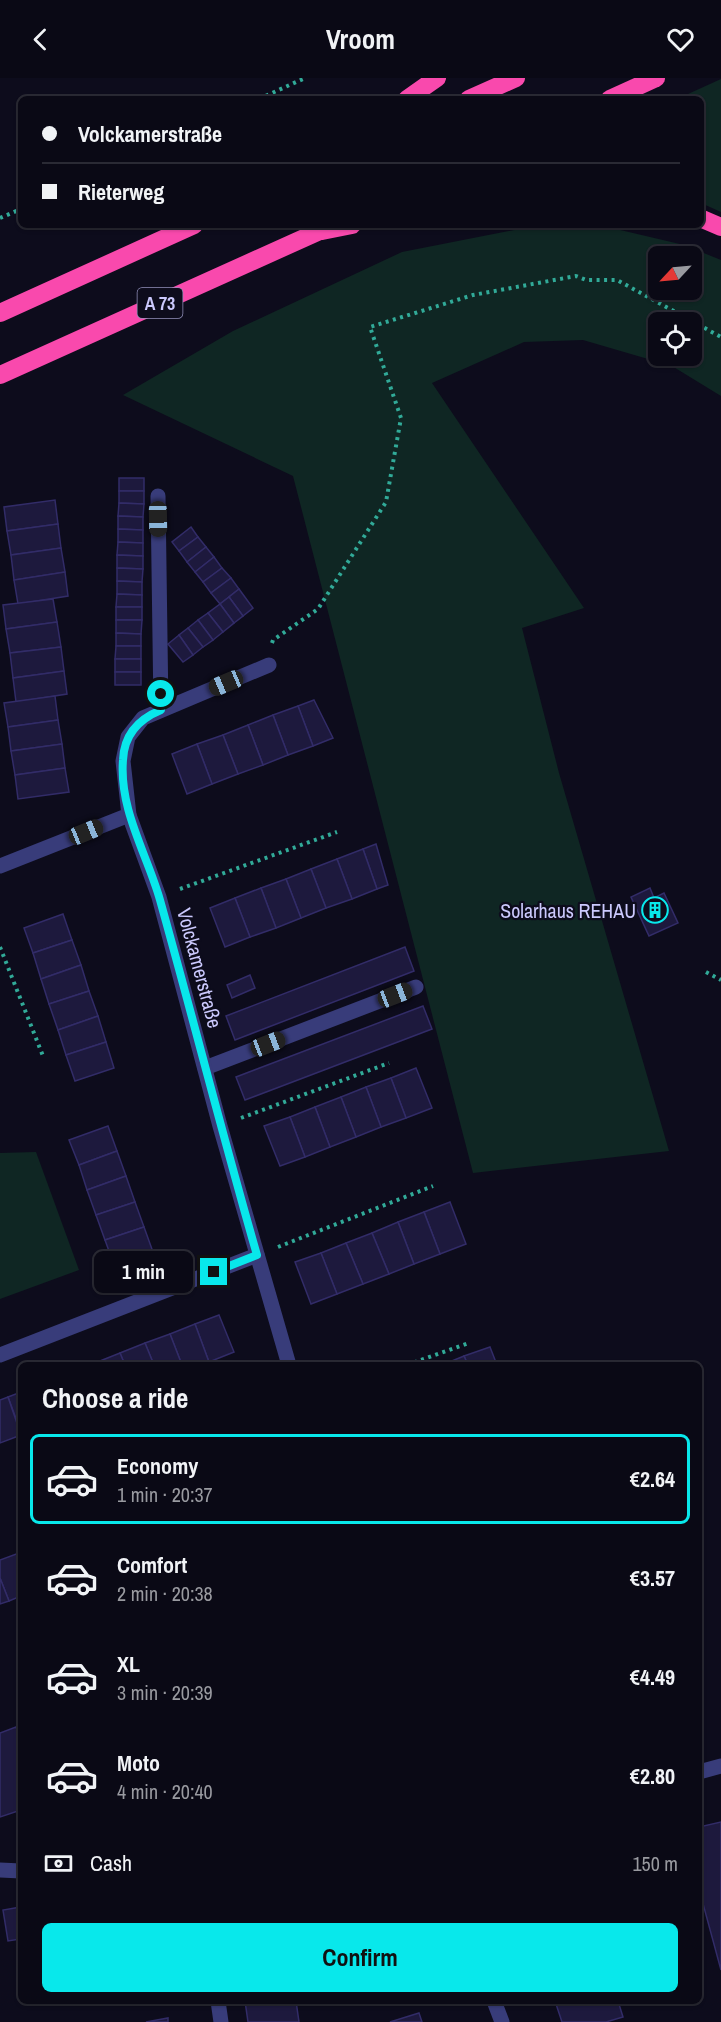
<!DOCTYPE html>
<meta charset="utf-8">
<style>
:root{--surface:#0a0915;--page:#181722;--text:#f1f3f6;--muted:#999aa0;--line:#2a2a34;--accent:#08e8eb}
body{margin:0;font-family:"Archivo Narrow",sans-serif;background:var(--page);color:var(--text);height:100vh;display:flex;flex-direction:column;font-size:22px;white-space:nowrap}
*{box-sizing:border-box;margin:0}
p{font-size:20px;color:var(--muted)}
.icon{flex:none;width:33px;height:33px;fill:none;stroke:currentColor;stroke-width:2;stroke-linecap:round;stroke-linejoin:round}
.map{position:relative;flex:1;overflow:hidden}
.sheet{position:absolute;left:18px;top:1284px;width:684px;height:642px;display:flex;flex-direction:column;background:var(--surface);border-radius:9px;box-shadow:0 2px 4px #0004,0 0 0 2px var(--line)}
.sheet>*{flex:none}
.top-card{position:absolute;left:18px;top:18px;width:686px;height:132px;border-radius:9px;box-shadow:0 2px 4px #0004,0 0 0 2px var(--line);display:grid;align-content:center;height:132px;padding:0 24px;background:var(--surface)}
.needle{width:39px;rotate:244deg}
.controls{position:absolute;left:648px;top:168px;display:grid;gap:12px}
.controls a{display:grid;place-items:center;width:54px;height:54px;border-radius:9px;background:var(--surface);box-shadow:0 2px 4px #0004,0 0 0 2px var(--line);font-size:30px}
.end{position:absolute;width:27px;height:27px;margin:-14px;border:8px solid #08e8eb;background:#111;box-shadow:0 0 0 3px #111}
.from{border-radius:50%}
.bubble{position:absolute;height:42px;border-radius:9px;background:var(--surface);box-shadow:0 2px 4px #0004,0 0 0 2px var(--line);font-size:20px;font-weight:800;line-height:42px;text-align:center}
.car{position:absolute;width:18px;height:36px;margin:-18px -9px;border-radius:8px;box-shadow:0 0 4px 2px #0007;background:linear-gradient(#222 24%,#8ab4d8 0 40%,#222 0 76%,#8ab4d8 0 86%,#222 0)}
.top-card b{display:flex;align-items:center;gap:21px;height:57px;font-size:22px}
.top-card b+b{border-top:2px solid var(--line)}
.top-card i{width:15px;height:15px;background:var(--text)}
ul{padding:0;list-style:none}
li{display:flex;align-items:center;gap:18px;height:90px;margin:0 12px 9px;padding:0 12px;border:3px solid transparent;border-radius:9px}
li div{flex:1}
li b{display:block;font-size:22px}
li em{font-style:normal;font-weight:800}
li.active{border-color:var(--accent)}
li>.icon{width:54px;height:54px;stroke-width:1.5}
h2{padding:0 24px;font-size:27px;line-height:72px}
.pay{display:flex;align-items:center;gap:15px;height:66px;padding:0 24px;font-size:22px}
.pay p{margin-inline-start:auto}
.button{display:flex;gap:12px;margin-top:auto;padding:12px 24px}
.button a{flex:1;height:69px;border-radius:9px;background:var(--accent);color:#111;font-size:24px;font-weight:800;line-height:69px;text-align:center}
header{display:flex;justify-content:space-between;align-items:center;height:78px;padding:0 24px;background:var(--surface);font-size:27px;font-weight:800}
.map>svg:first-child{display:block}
.green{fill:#0f2623;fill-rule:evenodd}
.building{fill:#1d193d;stroke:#322c68;stroke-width:1.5}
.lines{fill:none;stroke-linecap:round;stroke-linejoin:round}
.path{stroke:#31aa98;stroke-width:4;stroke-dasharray:3 4.5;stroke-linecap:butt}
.service{stroke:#383c7a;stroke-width:15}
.minor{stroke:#383c7a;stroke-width:15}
.motorway{stroke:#f949ad;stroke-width:18}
.route{stroke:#08e8eb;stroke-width:8}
.labels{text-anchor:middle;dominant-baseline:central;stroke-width:4.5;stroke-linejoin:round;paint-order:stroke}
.shield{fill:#0d0c1c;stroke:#9290ba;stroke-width:1.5}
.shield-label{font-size:18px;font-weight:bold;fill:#cbc9fd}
.poi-label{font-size:20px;fill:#cbc9fd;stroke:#0d0c1c;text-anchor:end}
.street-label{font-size:20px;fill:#cbc9fd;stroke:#0d0c1c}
</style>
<header><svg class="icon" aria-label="back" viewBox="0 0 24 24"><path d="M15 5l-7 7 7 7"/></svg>Vroom<svg class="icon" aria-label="heart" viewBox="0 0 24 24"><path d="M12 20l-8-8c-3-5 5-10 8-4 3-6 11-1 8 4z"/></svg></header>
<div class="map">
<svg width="721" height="1944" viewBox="0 0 721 1944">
<rect width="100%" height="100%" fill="#0d0c1c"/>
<g class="green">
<polygon points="721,1 721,134 701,125 700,21 677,21"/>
<path d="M540,147H599L684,167L721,182V318L672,288L583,262L524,264L432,305L584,530L522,550L559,695L669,1073L473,1095L293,398L123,317L233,253L402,174ZM692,178V212H658V178ZM658,244H692V278H658Z"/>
<polygon points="36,1074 79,1192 0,1221 0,1075"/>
</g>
<g class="building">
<rect x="119" y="400" width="25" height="13"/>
<polygon points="119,413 144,413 144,426 119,425"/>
<polygon points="55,422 58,446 7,453 4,429"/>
<polygon points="119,425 144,426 143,439 118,438"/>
<polygon points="118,438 143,439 143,452 118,451"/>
<polygon points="58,446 61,470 11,477 7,453"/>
<polygon points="191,449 198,459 179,473 172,464"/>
<polygon points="118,451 143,452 143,465 118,464"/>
<polygon points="198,459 206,469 187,484 179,473"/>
<polygon points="118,464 143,465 143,478 117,477"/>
<polygon points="206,469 214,479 195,494 187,484"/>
<polygon points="61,470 65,494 14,502 11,477"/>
<polygon points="117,477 143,478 143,491 117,490"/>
<polygon points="214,479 222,490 203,504 195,494"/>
<polygon points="117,490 143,491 142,504 117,503"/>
<polygon points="222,490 231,500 211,515 203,504"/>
<polygon points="65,494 68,518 18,526 14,502"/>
<polygon points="231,500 239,511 220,526 211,515"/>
<polygon points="117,503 142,504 142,517 117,516"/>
<polygon points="239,511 253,530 243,538 229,519"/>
<polygon points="117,516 142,517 142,529 116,529"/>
<polygon points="229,519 243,538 234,545 220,526"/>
<polygon points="53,521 57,544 6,551 3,527"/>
<polygon points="220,526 234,545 223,554 208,535"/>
<rect x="116" y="529" width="26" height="13"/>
<polygon points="208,535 223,554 213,562 198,542"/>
<polygon points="116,542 142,542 141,556 116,555"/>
<polygon points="198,542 213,562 203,569 188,550"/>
<polygon points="57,544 61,569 10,575 6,551"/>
<polygon points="188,550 203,569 193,577 179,557"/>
<polygon points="116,555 141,556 141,568 116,568"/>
<polygon points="179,557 193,577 183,584 168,566"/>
<polygon points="116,568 141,568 141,581 115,581"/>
<polygon points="61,569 64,593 13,600 10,575"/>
<rect x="115" y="581" width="26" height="13"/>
<polygon points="64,593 67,616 16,624 13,600"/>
<rect x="115" y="594" width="26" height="13"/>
<polygon points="55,618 58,642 8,649 4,625"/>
<polygon points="314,622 333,660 313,668 298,628"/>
<polygon points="298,628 313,668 288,677 273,637"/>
<polygon points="273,637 288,677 263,687 248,647"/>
<polygon points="58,642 62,666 11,673 8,649"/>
<polygon points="248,647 263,687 238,696 223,657"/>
<polygon points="223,657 238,696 212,706 197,666"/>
<polygon points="62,666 65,690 15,697 11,673"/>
<polygon points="197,666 212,706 187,716 172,676"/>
<polygon points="65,690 69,714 18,721 15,697"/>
<polygon points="376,766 388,807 377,811 363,771"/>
<polygon points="363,771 377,811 352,821 337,781"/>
<polygon points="337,781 352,821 326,830 311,791"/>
<polygon points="311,791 326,830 301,840 286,801"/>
<polygon points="286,801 301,840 276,850 261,810"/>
<polygon points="261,810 276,850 250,859 235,820"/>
<polygon points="650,810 654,820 664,815 678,845 649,858 631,819"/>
<polygon points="235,820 250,859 225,869 210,830"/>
<polygon points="63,836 72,862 33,875 24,850"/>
<polygon points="72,862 81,887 41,901 33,875"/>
<polygon points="405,869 414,893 235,962 226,938"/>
<polygon points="81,887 89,913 49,926 41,901"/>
<polygon points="250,897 255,910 232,920 227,907"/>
<polygon points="89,913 98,938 58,952 49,926"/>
<polygon points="423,928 432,951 245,1022 236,999"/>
<polygon points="98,938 106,964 66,977 58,952"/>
<polygon points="106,964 114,990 75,1003 66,977"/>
<polygon points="416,990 432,1030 406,1040 391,1000"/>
<polygon points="391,1000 406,1040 381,1049 366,1009"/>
<polygon points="366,1009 381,1049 356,1059 341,1019"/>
<polygon points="341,1019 356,1059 330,1069 315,1029"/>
<polygon points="315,1029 330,1069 305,1079 290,1039"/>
<polygon points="290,1039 305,1079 280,1088 264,1048"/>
<polygon points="108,1048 117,1073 79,1087 69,1062"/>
<polygon points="117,1073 126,1098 87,1112 79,1087"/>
<polygon points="126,1098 135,1124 96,1137 87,1112"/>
<polygon points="135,1124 144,1149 105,1162 96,1137"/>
<polygon points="450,1124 466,1166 440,1176 424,1134"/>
<polygon points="424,1134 440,1176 414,1186 398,1144"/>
<polygon points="398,1144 414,1186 389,1196 372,1155"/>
<polygon points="144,1149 153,1174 114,1187 105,1162"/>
<polygon points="372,1155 389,1196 363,1206 346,1165"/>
<polygon points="346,1165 363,1206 337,1216 321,1175"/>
<polygon points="321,1175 337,1216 311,1226 295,1184"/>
<polygon points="219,1237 234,1274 209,1284 195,1246"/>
<polygon points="195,1246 209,1284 201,1287 182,1287 170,1256"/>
<polygon points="170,1256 182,1287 154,1287 145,1265"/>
<polygon points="145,1265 154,1287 125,1287 120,1275"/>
<polygon points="490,1269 497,1287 468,1287 464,1278"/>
<polygon points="120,1275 125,1287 96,1287 95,1285"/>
<polygon points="464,1278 468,1287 442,1287"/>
<polygon points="21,1314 21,1354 8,1319"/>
<polygon points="8,1319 21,1357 0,1365 0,1322"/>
<polygon points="19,1475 21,1518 9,1523 0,1500 0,1482"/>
<polygon points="0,1500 9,1523 0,1526"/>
<polygon points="16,1649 21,1663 21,1732 0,1739 0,1655"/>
<polygon points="721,1744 721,1892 699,1811 699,1749"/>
<polygon points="21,1829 21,1868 20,1861 8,1863 3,1832"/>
<polygon points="245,1923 296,1923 299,1944 248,1944"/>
<polygon points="409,1923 425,1923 410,1927"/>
<polygon points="555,1923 618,1923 623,1939 606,1944 562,1944"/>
<polygon points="419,1935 422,1944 390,1944"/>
<polygon points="168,1940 168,1944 146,1944"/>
</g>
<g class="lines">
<g class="path">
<polyline points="259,21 305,0"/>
<polyline points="0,140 21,131"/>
<polyline points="272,565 273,562 318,531 386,424 401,340 370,249 473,217 576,198 586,202 617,202 721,259"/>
<polyline points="180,811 337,754"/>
<polyline points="0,869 43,978"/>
<polyline points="706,894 721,902"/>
<polyline points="241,1040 389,985"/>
<polyline points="278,1169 433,1108"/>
<polyline points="407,1287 469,1265"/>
</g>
<g class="service">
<polyline points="158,418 161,632"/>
<polyline points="205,990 416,909"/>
<polyline points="699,1694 721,1688"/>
</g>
<g class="minor">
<polyline points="269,587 143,640 128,659 123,683 129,737 159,819 220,1048 289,1287"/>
<polyline points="0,788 129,737"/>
<polyline points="0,1277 257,1177"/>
<polyline points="0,1792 21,1793"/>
<polyline points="218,1923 221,1944"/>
<polyline points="494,1923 502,1944"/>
</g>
<g class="motorway">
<polyline points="407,21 437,0"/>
<polyline points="469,21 516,0"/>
<polyline points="610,21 656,0"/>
<polyline points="700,140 721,149"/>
<polyline points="322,153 352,147"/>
<polyline points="0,235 194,147"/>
<polyline points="0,297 333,147"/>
</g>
</g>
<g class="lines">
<path class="route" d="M161,616V632C139,641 124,656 123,682C119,732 147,776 160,822C193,940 223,1059 257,1177L214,1194"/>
</g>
<defs>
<g id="building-ring" transform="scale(1.35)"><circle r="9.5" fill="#0d0c1c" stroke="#08e8eb" stroke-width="1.5"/><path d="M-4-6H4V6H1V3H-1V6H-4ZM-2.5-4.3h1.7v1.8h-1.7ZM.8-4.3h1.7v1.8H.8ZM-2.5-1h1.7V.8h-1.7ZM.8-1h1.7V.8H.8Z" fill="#08e8eb"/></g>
</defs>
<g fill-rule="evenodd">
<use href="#building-ring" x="655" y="832"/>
</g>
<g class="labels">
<rect class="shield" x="137.5" y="210" width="45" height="30" rx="4.5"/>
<g class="shield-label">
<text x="160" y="225">A 73</text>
</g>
<g class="poi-label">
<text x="636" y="832">Solarhaus REHAU</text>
</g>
<g class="street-label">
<text transform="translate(200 890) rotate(75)">Volckamerstraße</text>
</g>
</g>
</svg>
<div class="controls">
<a><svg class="needle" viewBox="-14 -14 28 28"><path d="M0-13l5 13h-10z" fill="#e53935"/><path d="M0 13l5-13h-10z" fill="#999aa0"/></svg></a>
<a><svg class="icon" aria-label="locate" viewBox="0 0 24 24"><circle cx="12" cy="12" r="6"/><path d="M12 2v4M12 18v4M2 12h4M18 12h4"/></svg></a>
</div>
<i class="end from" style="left:161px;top:616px"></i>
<i class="end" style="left:214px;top:1194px"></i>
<div class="bubble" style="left:94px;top:1173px;width:99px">1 min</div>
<i class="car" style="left:158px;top:441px;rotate:179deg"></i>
<i class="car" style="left:226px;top:605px;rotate:247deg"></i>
<i class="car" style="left:86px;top:754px;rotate:68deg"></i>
<i class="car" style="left:395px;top:917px;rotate:69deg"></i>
<i class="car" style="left:268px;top:966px;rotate:69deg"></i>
<div class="top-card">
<b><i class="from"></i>Volckamerstraße</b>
<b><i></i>Rieterweg</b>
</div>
<section class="sheet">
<h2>Choose a ride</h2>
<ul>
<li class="active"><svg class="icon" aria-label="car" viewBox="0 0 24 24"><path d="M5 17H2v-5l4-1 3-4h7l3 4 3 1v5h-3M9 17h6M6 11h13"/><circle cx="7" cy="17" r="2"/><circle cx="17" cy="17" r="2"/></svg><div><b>Economy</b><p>1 min · 20:37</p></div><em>€2.64</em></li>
<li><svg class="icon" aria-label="car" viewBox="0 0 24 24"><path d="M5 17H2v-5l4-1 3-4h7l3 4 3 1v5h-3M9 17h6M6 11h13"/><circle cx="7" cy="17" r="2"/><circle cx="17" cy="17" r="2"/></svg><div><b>Comfort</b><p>2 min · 20:38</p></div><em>€3.57</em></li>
<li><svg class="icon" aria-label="car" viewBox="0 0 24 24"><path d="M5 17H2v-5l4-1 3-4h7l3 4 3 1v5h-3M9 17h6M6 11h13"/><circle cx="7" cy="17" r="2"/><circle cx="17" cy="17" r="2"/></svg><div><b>XL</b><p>3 min · 20:39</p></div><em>€4.49</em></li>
<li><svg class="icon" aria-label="car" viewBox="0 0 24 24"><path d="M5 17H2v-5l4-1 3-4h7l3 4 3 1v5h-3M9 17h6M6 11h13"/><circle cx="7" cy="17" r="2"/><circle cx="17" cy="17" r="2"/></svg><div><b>Moto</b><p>4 min · 20:40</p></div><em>€2.80</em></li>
</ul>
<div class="pay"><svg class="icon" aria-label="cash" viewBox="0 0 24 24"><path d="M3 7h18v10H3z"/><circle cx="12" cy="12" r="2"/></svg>Cash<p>150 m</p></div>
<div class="button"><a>Confirm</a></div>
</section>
</div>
